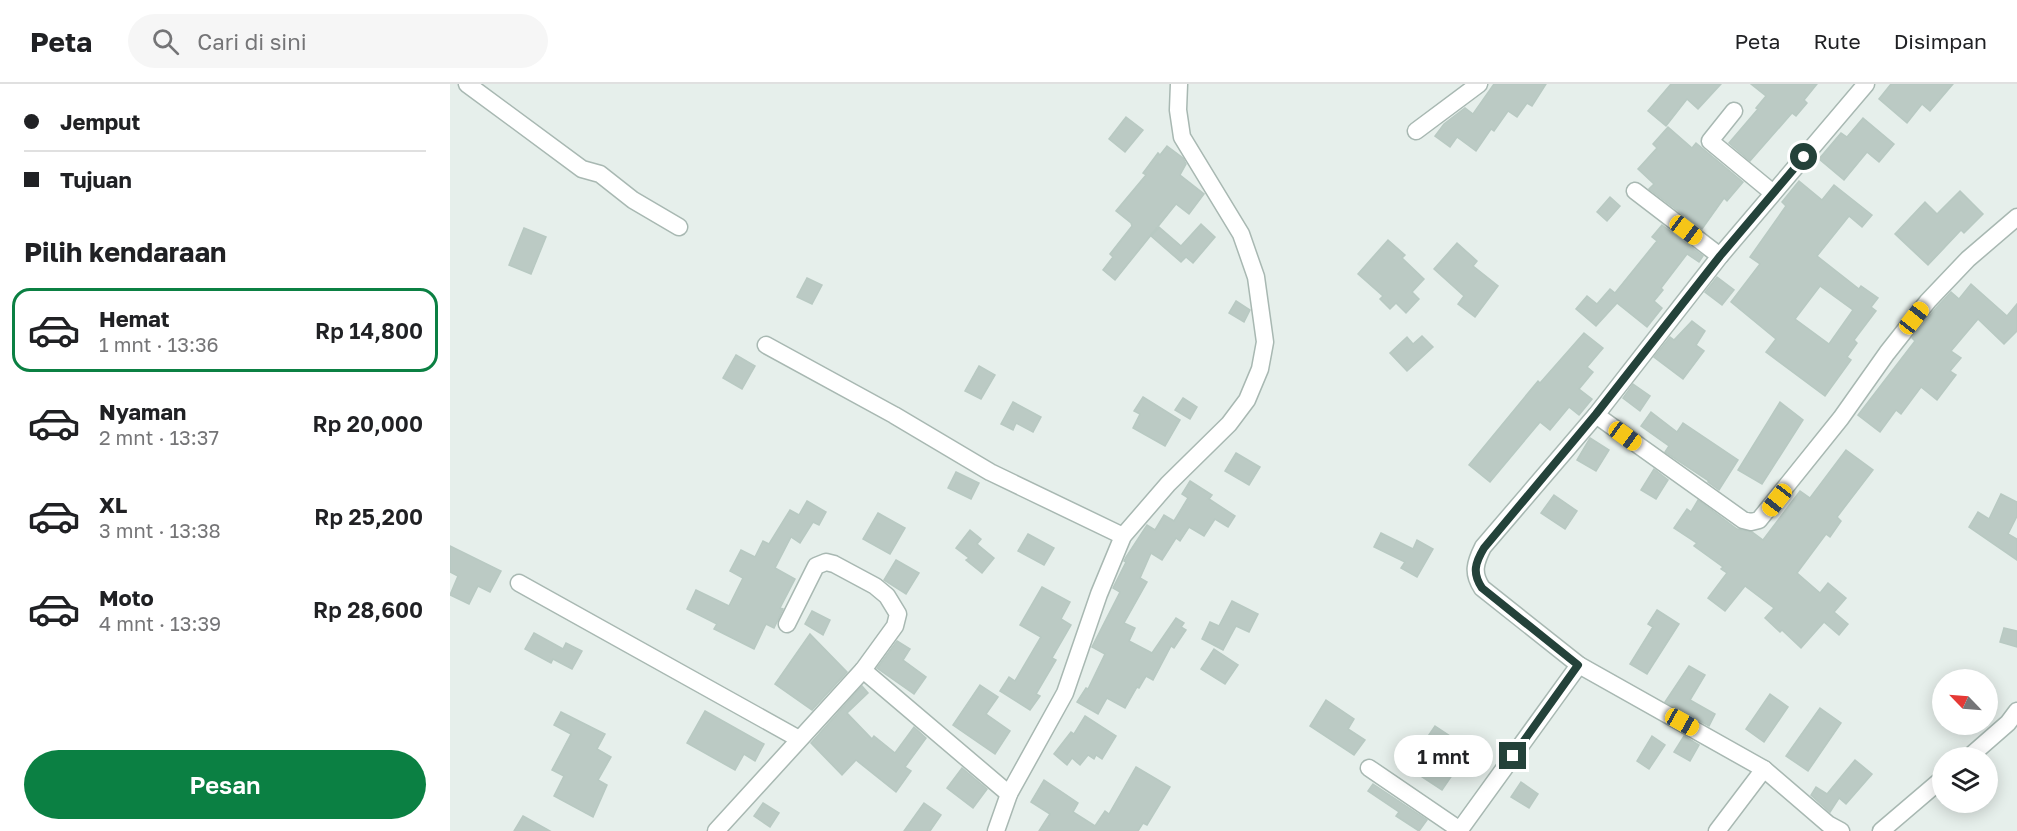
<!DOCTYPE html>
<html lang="id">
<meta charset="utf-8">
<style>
:root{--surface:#fff;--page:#f6f6f6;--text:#202124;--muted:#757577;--line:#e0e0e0;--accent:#0b8043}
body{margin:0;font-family:"Golos Text",sans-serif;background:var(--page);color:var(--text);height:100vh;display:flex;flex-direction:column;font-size:22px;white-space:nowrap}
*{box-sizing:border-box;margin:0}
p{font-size:20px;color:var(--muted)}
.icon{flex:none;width:33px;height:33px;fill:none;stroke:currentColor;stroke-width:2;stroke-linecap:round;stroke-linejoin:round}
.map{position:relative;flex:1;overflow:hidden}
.side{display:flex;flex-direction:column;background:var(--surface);width:450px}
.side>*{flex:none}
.hud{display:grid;align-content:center;height:132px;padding:0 24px;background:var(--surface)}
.needle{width:39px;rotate:295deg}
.tools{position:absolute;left:1482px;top:585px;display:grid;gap:12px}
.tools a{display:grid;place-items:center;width:66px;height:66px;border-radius:50%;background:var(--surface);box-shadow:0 3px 15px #0003;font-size:30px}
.end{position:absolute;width:27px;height:27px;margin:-14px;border:8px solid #24423a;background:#fff;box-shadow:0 0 0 3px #fff}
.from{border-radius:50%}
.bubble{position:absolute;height:42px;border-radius:21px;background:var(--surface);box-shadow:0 3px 15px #0003;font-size:20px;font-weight:600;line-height:42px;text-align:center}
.car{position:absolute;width:18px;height:36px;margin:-18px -9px;border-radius:8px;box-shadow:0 0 4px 2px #0007;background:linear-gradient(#f5c518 24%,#345 0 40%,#f5c518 0 76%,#345 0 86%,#f5c518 0)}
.hud b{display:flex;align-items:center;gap:21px;height:57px;font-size:22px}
.hud b+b{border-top:2px solid var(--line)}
.hud i{width:15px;height:15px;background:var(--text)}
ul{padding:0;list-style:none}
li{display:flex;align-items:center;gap:18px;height:84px;margin:0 12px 9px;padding:0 12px;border:3px solid transparent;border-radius:18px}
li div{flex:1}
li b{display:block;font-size:22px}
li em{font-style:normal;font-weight:600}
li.on{border-color:var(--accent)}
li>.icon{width:54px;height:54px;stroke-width:1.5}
h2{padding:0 24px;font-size:27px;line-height:72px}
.primary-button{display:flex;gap:12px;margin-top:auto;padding:12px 24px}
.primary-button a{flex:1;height:69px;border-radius:36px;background:var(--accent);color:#fff;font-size:24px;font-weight:600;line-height:69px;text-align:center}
header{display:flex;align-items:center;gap:36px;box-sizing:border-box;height:84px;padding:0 30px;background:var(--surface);border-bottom:2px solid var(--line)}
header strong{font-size:28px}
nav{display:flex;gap:33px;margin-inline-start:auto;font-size:21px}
.search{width:420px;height:54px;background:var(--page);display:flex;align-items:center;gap:15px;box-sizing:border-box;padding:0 21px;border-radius:33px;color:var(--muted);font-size:22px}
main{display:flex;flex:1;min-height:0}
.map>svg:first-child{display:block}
.building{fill:#bbcac4;stroke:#b8c9c2;stroke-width:1.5;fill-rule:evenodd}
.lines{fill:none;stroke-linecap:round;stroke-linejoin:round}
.minor-casing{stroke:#a8b8b2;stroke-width:19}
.minor{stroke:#fff;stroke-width:16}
.route{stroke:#24423a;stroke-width:8}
</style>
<header>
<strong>Peta</strong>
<div class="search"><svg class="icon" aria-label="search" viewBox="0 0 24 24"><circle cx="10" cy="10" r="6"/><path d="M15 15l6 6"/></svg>Cari di sini</div>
<nav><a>Peta</a><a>Rute</a><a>Disimpan</a></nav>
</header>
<main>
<section class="side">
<div class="hud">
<b><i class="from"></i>Jemput</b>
<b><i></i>Tujuan</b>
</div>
<h2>Pilih kendaraan</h2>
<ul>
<li class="on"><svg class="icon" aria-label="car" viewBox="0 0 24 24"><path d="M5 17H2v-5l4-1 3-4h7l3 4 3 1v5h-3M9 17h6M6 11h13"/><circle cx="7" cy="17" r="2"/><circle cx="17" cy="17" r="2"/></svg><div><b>Hemat</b><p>1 mnt · 13:36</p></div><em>Rp 14,800</em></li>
<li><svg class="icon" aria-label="car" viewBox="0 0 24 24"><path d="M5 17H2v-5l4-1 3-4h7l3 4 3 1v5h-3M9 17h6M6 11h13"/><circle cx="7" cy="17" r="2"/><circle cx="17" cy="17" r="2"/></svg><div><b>Nyaman</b><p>2 mnt · 13:37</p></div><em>Rp 20,000</em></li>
<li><svg class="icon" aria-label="car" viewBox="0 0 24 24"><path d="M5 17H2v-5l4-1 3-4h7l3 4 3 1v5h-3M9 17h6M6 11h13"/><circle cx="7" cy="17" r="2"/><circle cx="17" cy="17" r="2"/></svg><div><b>XL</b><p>3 mnt · 13:38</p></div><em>Rp 25,200</em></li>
<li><svg class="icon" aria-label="car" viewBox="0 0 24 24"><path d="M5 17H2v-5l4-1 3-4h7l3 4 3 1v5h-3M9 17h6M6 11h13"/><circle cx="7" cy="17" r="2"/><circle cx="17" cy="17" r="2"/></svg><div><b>Moto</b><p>4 mnt · 13:39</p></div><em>Rp 28,600</em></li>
</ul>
<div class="primary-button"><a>Pesan</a></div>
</section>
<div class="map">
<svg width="1567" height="747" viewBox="0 0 1567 747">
<rect width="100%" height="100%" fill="#e6efeb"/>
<g class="building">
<polygon points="1044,0 1096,0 1082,22 1077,19 1067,33 1058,27 1044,47 1041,45 1026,67 1007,53 1000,63 985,52 994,40 1015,24 1023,30"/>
<polygon points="1221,0 1271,0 1248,25 1237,15 1216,42 1198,27"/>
<polygon points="1301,0 1367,0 1354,16 1357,19 1346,32 1342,29 1300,77 1279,59 1308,25 1306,24 1316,12"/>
<polygon points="1441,0 1503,0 1480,27 1472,20 1457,39 1429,15"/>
<polygon points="676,33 693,46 675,68 659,55"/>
<polygon points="1413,34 1444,60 1429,78 1417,68 1394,96 1369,75 1391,49 1397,53"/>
<polygon points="1218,43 1242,64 1246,59 1293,98 1277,117 1274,114 1252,145 1199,105 1204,100 1188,85 1207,64 1203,60"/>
<polygon points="717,62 733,74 736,80 730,91 754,110 739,130 726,120 665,196 653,186 663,173 660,170 682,142 681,139 666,127 696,91 693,89 708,69 710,71"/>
<path d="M1349,97L1372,116L1384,101L1422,131L1412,143L1399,132L1367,172L1409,205L1411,202L1428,214L1421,223L1426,227L1404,256L1407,259L1397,273L1401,276L1375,312L1316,268L1326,255L1281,218L1310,180L1300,173L1336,122L1332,118ZM1370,202L1403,226L1379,260L1345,235Z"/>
<polygon points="1510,107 1533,130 1514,149 1511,146 1478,181 1445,150 1475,118 1487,130"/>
<polygon points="1160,113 1170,122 1157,137 1147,128"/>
<polygon points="751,140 765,153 743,179 736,173 731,178 701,152 709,143 731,162"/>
<polygon points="1212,141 1253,172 1249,178 1237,170 1211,204 1213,206 1204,217 1212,224 1197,243 1167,219 1146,242 1126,225 1137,212 1147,220 1160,205 1165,209 1207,157 1202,153"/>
<polygon points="74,144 96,153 81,190 59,181"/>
<polygon points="938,156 955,171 952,174 974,195 962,208 969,215 956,229 946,219 940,225 930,215 933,212 908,190"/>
<polygon points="1007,159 1027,177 1023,182 1048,202 1025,233 1008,220 1014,212 984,185"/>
<polygon points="1267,193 1284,206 1272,221 1255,208"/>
<polygon points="357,194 372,201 362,220 347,213"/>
<polygon points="1521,200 1557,232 1567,220 1567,247 1554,260 1528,235 1501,267 1511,274 1500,287 1506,291 1487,316 1471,303 1451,330 1446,326 1430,348 1408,331 1465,257 1462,254 1486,224 1501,208 1509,215"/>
<polygon points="786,217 800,226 794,238 779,229"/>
<polygon points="1242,237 1255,247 1246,261 1254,267 1233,295 1204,273 1220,253 1224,256"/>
<polygon points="1134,249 1153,264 1137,283 1143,288 1129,305 1142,315 1129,331 1119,323 1100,346 1090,338 1040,398 1019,381 1088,297 1090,299"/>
<polygon points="972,252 983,263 957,287 940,269 957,253 963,260"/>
<polygon points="286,271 305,282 292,305 273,294"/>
<polygon points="529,282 545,291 531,315 515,307"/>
<polygon points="1183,300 1200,312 1190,327 1173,314"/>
<polygon points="693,313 730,336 715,362 683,344 690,330 684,327"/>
<polygon points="733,314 747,323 740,335 725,326"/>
<polygon points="563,318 591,333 583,348 566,339 563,346 551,340"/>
<polygon points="1330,318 1353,336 1312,400 1288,386"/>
<polygon points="1201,328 1227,348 1233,339 1288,376 1269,406 1258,398 1259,397 1215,368 1219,362 1191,342"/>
<polygon points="1140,354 1159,366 1146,387 1127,376"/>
<polygon points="1396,366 1423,386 1387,433 1391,437 1380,453 1376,450 1347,489 1370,509 1378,499 1396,514 1384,528 1398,540 1389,551 1374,538 1351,564 1332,546 1330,548 1315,534 1324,524 1295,502 1275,527 1258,514 1277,489 1271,485 1273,483 1244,462 1247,459 1224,444 1237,425 1241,428 1248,416 1287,445 1302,448 1313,456 1350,407 1360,414"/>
<polygon points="786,369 810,383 799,401 775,387"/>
<polygon points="1204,385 1218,396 1206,415 1191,406"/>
<polygon points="506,388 529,399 521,415 498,404"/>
<polygon points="740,397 762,411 759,415 785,432 778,443 765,435 754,452 739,443 730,457 726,454 712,476 701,469 690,494 697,498 674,539 685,544 679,557 702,569 726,534 734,539 731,543 736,546 724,564 721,562 703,596 696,592 689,604 687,603 675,624 657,614 648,630 627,618 636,604 638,605 655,570 642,563 670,508 663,504 676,478 674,477 676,473 697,441 705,446 714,431 724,437 738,414 732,410"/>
<polygon points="1551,410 1567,418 1567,432 1558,450 1567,455 1567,476 1519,443 1528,428 1539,435"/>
<polygon points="1104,411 1127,427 1115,445 1091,429"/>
<polygon points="357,417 376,428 369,441 363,438 350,459 341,453 325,484 345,495 330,524 333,525 324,544 316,540 304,565 264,545 267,540 237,525 246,506 279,522 293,494 280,487 291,466 305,473 313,457 319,460 340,426 349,431"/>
<polygon points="428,429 455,444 440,470 413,455"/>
<polygon points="520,446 531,455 527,460 544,474 532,489 516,476 519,474 506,464"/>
<polygon points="931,449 963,465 967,456 983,465 967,493 951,484 955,478 924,463"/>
<polygon points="578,450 604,464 594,481 568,467"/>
<polygon points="0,462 51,487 40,508 28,502 19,520 0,511 8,492 0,488"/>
<polygon points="446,476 469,489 456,510 434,496"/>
<polygon points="592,503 620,518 611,535 621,541 602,574 606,576 586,610 590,612 580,626 550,607 559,593 565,597 591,553 570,541"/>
<polygon points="782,517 808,530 799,548 786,542 773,566 752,555 760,538 769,542"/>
<polygon points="1207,526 1229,540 1197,590 1180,580 1203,543 1198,540"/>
<polygon points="362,527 380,536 373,551 355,540"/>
<polygon points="1554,544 1567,547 1567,563 1550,558"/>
<polygon points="84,549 113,565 116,559 132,567 122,585 103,575 101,579 75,565"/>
<polygon points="360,550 397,588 362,626 325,600"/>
<polygon points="447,557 460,565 453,576 476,593 464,610 427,584"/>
<polygon points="764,565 788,581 775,600 751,585"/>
<polygon points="1239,582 1255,591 1240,616 1265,630 1259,642 1215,618"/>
<polygon points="530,601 548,613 536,630 560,647 545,670 503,641"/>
<polygon points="412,602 418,609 397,629 422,655 424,652 445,669 464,643 476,654 455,683 461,687 446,708 406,676 392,691 361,659"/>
<polygon points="1320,610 1338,623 1314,658 1296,645"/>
<polygon points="876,616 904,635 898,645 915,656 904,671 860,642"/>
<polygon points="1370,624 1391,639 1358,687 1336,672"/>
<polygon points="255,627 314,660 305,677 294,670 285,686 237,659"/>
<polygon points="111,628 155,650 147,665 161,673 148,696 157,701 143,733 104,712 114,692 102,686 121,650 104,641"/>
<polygon points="635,632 666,652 652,675 646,671 644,675 638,671 630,681 622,674 617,681 604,670 621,648 624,650"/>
<polygon points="985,642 1009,658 1001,670 1011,678 992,706 957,683"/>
<polygon points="1202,652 1215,661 1199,685 1187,677"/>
<polygon points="1234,652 1249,661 1240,677 1224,668"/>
<polygon points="1405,676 1422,690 1396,720 1389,714 1380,728 1361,711 1366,703 1377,710"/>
<polygon points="686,683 720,703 697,741 693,739 688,747 589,747 600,730 581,718 594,696 628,719 623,728 645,742 655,727 659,730"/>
<polygon points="512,684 537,705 523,724 497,704"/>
<polygon points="1071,698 1088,710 1079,724 1061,713"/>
<polygon points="923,700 977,736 969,747 946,732 949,728 918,707"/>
<polygon points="313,719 329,729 320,743 304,732"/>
<polygon points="474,719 491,731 480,747 454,747"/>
<polygon points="73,732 100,747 64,747"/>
</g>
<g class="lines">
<g class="minor-casing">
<g id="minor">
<polyline points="17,0 132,85 150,90 183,116 229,143"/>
<polyline points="1284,27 1260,57 1323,109"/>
<polyline points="966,47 1029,0"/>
<polyline points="1185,107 1270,172"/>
<polyline points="316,261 444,331 540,388 673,452"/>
<polyline points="1146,331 1293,436 1301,438 1309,436 1391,334 1437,269 1478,217 1518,175 1567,133"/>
<polyline points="69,499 349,655"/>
<polyline points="413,586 559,710"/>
<polyline points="1518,674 1558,639 1567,627"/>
<polyline points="919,684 1010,746"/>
<polyline points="266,747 413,586 445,542 448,530 437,512 425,502 384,480 376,478 366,482 337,540"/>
<polyline points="546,747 559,710 615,609 649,510 673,452 718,400 779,340 797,316 810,285 815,258 806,193 791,150 732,53 728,26 729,0"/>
<polyline points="1009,747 1129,581"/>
<polyline points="1267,747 1314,685"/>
<path d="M1391,747L1378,740L1314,685L1129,581L1032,504C1022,489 1025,479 1033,463L1146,331L1270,172L1416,0"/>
<polyline points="1431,747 1492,695"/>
</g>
</g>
<use href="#minor" class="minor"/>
</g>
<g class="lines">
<path class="route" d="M1063,672L1128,581L1032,504C1022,489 1025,479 1034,464L1146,330L1270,172L1354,73"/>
</g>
</svg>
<div class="tools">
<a><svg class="needle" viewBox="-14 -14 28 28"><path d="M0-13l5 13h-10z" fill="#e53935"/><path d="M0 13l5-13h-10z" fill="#757577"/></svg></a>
<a><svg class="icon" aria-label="layers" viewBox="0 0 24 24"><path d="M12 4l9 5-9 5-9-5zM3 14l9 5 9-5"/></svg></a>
</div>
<i class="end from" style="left:1354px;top:73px"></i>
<i class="end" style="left:1063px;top:672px"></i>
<div class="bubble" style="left:944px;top:651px;width:99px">1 mnt</div>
<i class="car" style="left:1236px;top:146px;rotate:127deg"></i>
<i class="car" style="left:1464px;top:234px;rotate:38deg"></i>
<i class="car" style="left:1175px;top:352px;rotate:126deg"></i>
<i class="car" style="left:1327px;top:416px;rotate:218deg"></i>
<i class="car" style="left:1232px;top:638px;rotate:119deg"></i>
</div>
</main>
